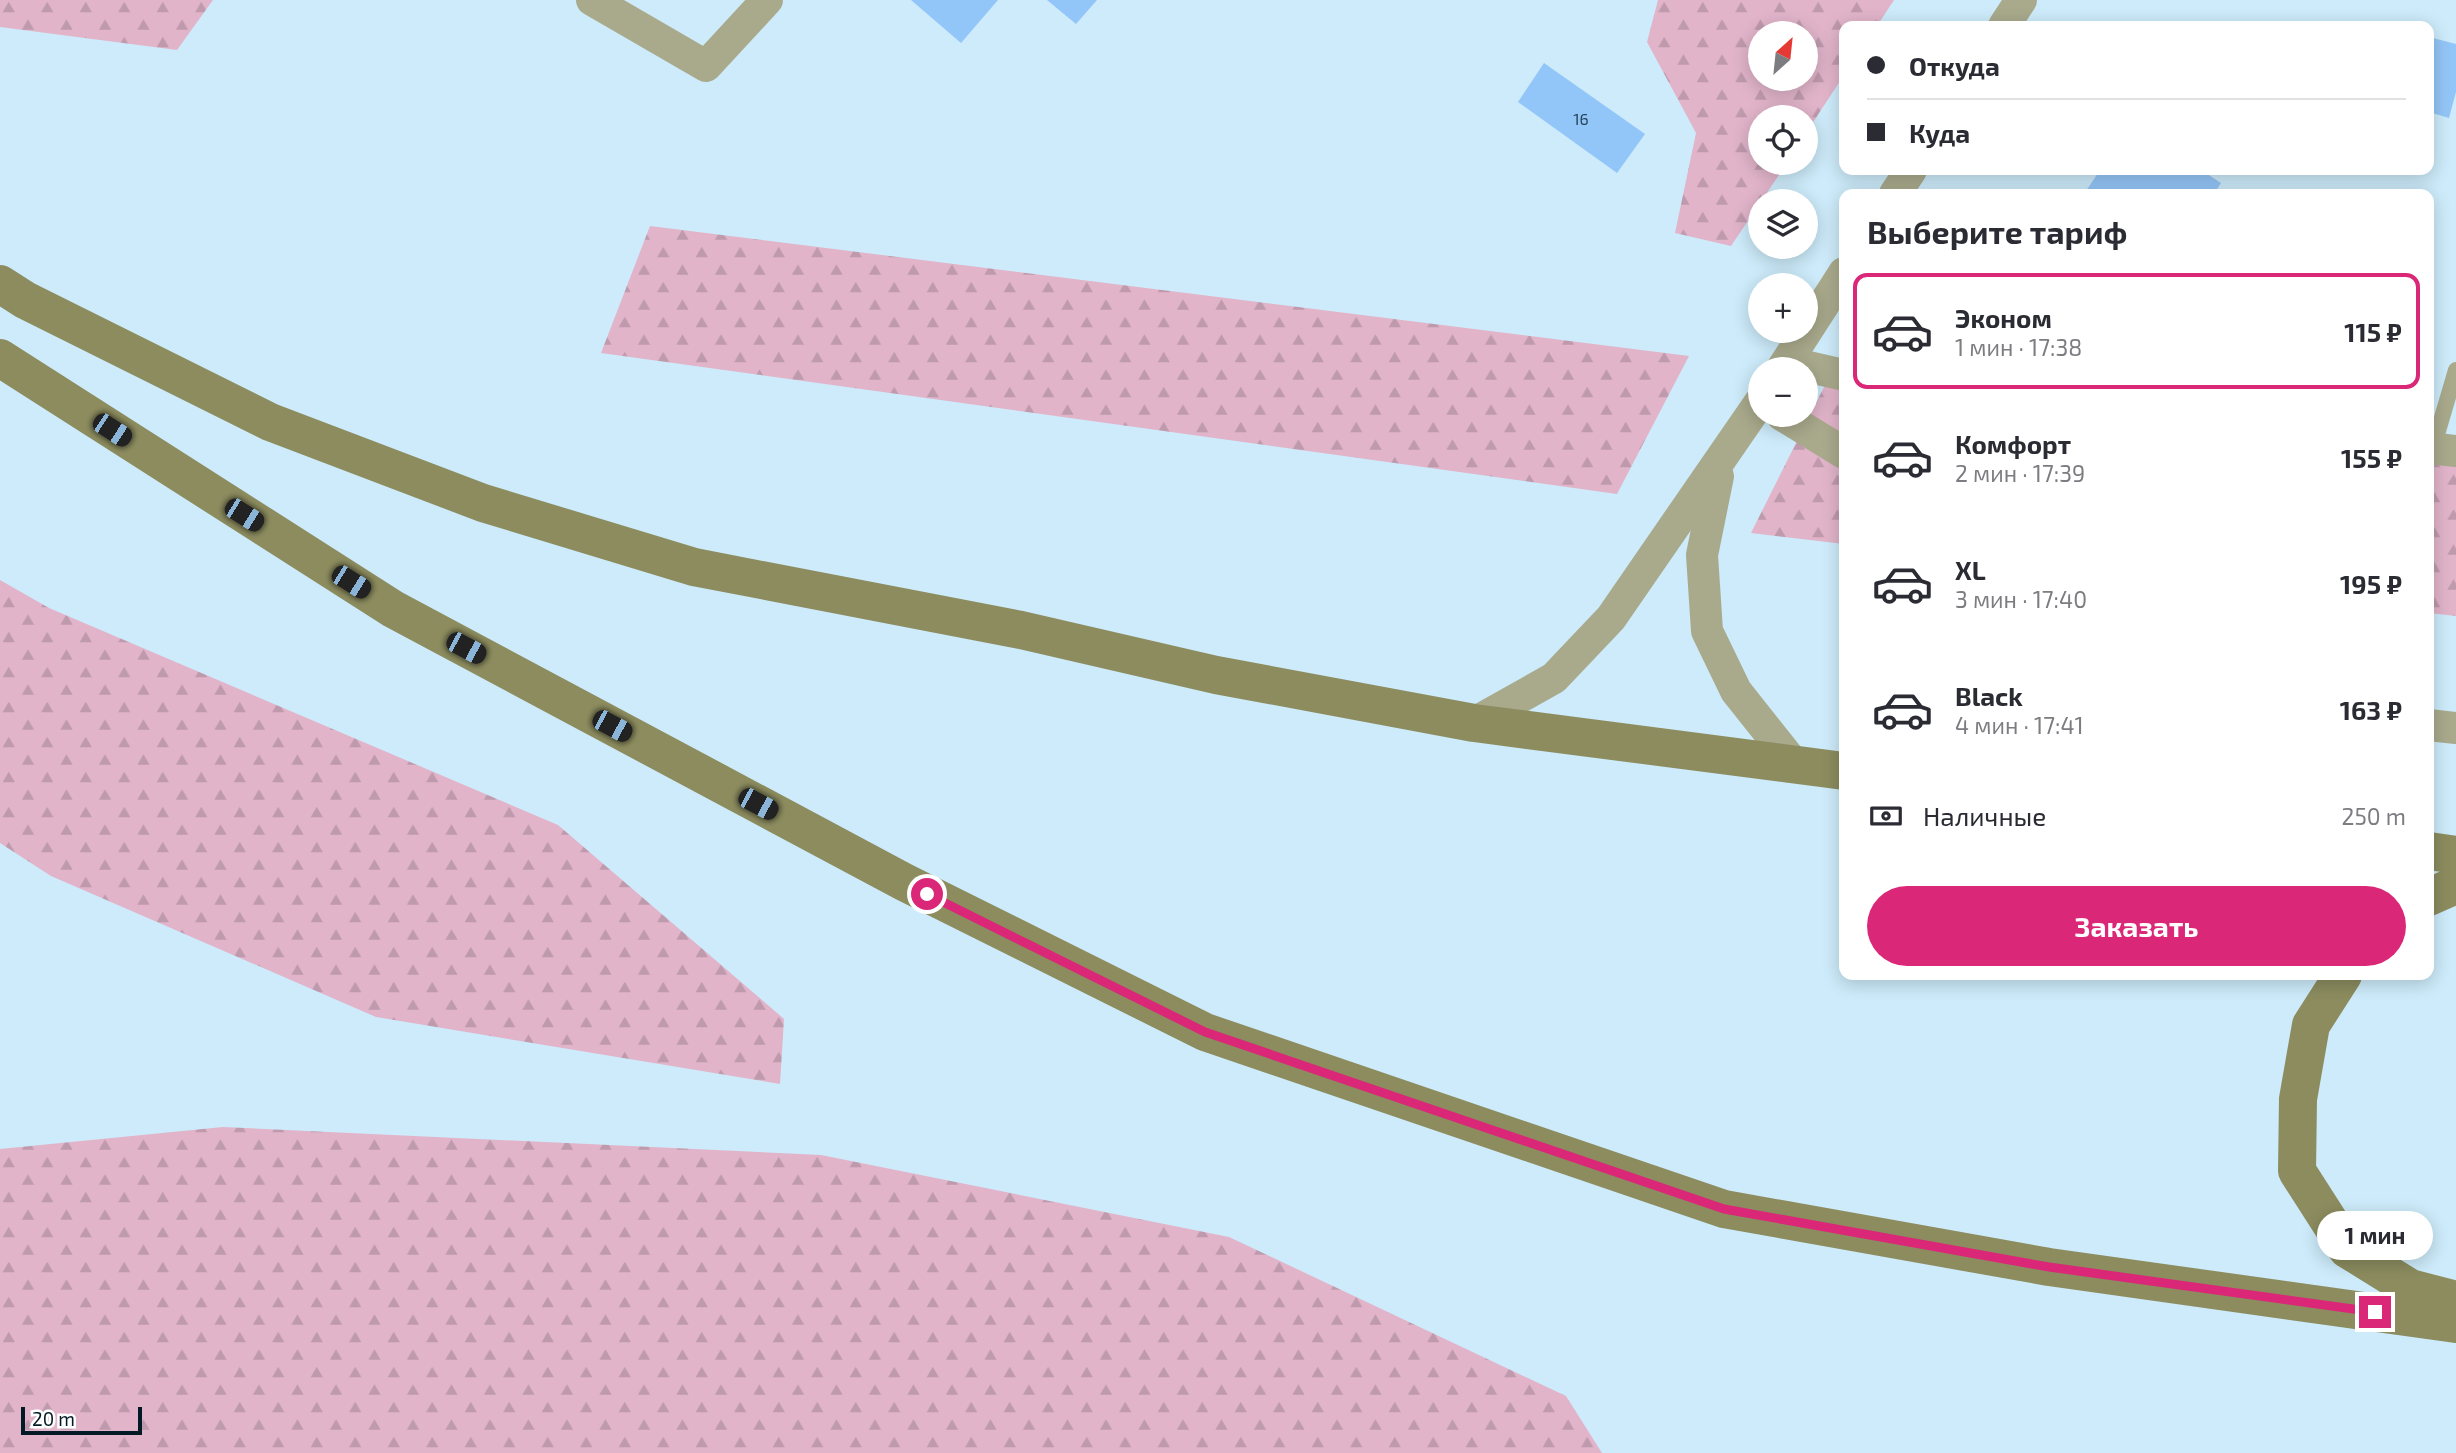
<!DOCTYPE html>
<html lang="ru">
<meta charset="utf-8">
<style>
:root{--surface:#fff;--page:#f2f2f3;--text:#2b2b33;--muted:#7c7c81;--line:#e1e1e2;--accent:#db2777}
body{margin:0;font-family:"Exo 2",sans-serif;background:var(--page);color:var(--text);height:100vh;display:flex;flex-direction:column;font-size:26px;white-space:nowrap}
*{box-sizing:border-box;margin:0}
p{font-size:23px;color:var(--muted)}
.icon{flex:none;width:38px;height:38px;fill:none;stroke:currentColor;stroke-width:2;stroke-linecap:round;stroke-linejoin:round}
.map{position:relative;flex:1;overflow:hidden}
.drawer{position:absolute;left:1839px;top:189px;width:595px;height:791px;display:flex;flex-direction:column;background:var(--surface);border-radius:14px;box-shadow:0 4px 18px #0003}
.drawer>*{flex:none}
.hud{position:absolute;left:1839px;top:21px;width:595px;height:154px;border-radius:14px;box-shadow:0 4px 18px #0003;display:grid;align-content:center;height:154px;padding:0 28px;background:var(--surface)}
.needle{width:46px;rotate:27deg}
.tools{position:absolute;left:1748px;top:21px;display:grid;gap:14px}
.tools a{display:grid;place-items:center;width:70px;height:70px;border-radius:50%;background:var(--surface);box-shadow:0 4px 18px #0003;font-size:35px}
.scale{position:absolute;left:21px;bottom:18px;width:121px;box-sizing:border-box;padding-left:7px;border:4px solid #021a25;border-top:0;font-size:19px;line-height:24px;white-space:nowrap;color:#021a25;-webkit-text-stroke:5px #fff;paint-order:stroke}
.end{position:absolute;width:32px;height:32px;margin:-16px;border:9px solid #db2777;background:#fff;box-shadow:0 0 0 4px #fff}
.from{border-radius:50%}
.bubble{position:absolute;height:49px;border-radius:24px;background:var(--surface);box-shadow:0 4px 18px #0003;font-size:23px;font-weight:700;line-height:49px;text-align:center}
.car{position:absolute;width:21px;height:42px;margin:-21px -10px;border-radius:9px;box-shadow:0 0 5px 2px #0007;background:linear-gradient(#222 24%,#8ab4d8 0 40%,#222 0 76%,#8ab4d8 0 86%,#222 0)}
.hud b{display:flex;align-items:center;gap:24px;height:66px;font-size:26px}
.hud b+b{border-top:2px solid var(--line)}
.hud i{width:18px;height:18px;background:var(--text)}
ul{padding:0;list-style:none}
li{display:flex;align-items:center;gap:21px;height:116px;margin:0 14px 10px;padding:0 14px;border:4px solid transparent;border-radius:14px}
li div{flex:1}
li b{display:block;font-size:26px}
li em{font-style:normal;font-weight:700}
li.current{border-color:var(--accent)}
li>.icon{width:63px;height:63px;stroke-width:1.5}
h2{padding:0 28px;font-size:32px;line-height:84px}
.pay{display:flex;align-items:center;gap:18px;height:77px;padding:0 28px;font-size:26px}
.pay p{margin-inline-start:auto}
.action{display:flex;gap:14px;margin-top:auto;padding:14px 28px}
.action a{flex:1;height:80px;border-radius:42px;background:var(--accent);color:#fff;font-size:28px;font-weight:700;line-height:80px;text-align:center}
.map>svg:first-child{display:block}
.forest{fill:url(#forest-firs);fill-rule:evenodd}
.building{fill:#93c6f8}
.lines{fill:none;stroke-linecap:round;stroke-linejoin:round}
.lane{stroke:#a9aa8c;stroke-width:16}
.street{stroke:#a9aa8c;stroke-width:32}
.secondary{stroke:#8c8c5f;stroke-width:38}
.route{stroke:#db2777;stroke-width:9}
.labels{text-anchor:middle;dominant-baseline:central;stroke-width:5;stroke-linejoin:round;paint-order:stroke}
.number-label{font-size:16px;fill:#26455a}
</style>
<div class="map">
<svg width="2456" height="1453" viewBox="0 0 2456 1453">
<defs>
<pattern id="forest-firs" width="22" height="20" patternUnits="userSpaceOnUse" patternTransform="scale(1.75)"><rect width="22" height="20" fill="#e1b4ca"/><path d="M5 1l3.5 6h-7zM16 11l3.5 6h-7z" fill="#bf9aad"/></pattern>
</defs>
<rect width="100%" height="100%" fill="#cdebfa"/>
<g class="forest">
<polygon points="0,0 213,0 177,50 0,27"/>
<path d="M1658,0H1894L1877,26H1844V75L1806,133V117H1760V163H1787L1731,246L1675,233L1696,133L1647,42ZM1806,33V79H1760V33Z"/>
<polygon points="650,226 1689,356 1617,494 601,353"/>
<polygon points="1826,383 1844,385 1844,544 1751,533"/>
<polygon points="2429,458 2456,462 2456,616 2429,613"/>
<polygon points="0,580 49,608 558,825 784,1019 780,1084 376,1017 51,876 0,843"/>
<polygon points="223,1127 821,1155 1229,1237 1566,1396 1602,1453 0,1453 0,1149"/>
</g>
<g class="building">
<polygon points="911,0 998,0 961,43"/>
<polygon points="1047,0 1097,0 1076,24"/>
<polygon points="2429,37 2456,44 2456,92 2449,118 2429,112"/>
<polygon points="1544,63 1645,134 1617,173 1518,102"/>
<polygon points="2100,170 2201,170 2221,183 2214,194 2084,194"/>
</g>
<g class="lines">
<polyline class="lane" points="2433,448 2456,370"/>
<g class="street">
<polyline points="592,0 706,66 767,0"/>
<polyline points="2004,26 2021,0"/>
<polyline points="1895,194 1911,170"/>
<polyline points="1787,362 1844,375"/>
<polyline points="1782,369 1844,273"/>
<polyline points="1782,415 1844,453"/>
<polyline points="2429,448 2456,451"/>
<polyline points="1718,476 1702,555 1707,631 1736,691 1794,764"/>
<polyline points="1474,723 1554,678 1611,618 1760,402"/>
<polyline points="2429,725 2456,728"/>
</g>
<g class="secondary">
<polyline points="0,284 25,300 270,422 483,503 694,567 1021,630 1216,675 1474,723 1844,771"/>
<polyline points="0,358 393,609 904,882 1205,1032 1724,1209 2049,1267 2456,1324"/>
<polyline points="2429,851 2456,855"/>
<polyline points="2429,897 2456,885"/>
<polyline points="2343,975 2311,1025 2298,1099 2297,1171 2347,1249 2410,1288 2456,1300"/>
</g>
</g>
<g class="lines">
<polyline class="route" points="927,894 1205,1032 1724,1209 2049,1267 2375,1312"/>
</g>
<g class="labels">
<g class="number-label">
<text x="1581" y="118">16</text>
</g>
</g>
</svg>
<div class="tools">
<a><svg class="needle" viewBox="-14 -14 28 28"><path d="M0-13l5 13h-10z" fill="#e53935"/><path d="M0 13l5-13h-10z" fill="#7c7c81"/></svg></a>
<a><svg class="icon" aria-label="locate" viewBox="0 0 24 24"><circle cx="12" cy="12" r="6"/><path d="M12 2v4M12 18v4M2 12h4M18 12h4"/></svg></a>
<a><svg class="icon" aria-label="layers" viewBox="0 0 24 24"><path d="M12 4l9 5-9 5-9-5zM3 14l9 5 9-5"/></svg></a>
<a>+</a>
<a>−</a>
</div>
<div class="scale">20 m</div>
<i class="end from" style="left:927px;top:894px"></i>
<i class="end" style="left:2375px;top:1312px"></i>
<div class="bubble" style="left:2317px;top:1211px;width:116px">1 мин</div>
<i class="car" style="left:112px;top:430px;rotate:123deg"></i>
<i class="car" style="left:244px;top:515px;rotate:122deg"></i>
<i class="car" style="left:351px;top:582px;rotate:122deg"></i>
<i class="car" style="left:466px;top:648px;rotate:118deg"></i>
<i class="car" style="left:612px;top:726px;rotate:118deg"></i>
<i class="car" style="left:758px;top:804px;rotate:118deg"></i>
<div class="hud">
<b><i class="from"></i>Откуда</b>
<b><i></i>Куда</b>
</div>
<section class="drawer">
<h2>Выберите тариф</h2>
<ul>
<li class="current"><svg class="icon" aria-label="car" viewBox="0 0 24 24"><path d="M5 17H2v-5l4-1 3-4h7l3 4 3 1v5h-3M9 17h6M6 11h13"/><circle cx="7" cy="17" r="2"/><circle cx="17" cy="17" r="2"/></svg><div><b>Эконом</b><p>1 мин · 17:38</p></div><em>115 ₽</em></li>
<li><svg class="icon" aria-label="car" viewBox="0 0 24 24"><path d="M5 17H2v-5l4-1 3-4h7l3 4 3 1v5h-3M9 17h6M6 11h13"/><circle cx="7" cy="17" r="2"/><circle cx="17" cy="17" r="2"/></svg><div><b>Комфорт</b><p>2 мин · 17:39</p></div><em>155 ₽</em></li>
<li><svg class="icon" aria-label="car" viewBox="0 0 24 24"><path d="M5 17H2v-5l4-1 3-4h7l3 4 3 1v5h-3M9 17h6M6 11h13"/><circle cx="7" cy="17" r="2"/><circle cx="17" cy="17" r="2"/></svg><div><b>XL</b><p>3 мин · 17:40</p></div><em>195 ₽</em></li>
<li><svg class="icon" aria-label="car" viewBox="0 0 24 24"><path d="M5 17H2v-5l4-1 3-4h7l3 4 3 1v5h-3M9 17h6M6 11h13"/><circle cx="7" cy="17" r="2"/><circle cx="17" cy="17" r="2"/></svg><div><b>Black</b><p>4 мин · 17:41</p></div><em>163 ₽</em></li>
</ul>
<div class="pay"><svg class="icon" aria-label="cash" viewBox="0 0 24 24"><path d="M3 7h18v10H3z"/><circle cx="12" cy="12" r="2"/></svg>Наличные<p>250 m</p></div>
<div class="action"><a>Заказать</a></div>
</section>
</div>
